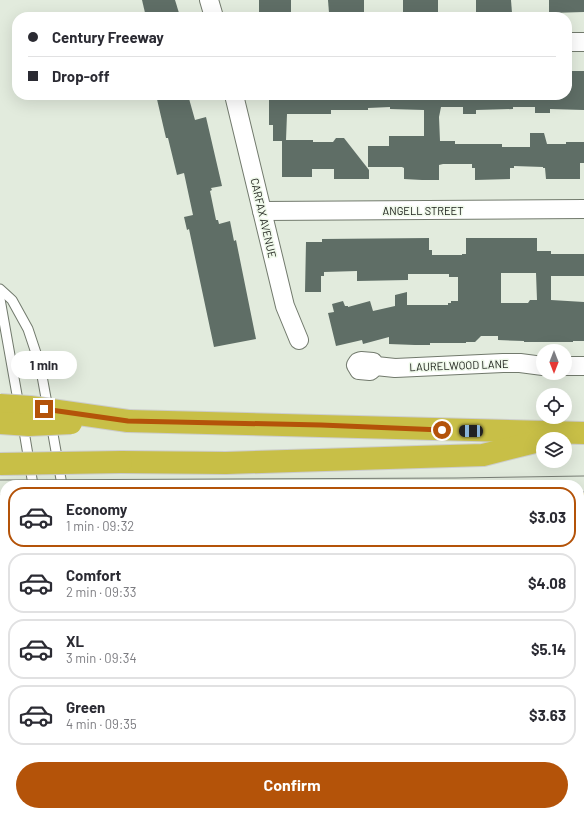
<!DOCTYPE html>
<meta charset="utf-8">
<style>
:root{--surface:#fff;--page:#f7f7f7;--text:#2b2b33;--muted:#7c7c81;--line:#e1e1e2;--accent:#b45309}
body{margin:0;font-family:Barlow,sans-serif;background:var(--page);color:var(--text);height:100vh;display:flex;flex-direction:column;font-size:15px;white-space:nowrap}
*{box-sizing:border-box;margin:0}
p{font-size:13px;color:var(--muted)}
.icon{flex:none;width:22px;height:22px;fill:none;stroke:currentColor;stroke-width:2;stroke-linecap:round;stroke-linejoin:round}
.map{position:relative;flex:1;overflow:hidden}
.drawer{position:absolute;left:0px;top:480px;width:584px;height:336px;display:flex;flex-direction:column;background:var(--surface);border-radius:16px 16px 0 0;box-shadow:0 4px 16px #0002}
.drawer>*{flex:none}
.banner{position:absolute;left:12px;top:12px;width:560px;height:88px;border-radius:16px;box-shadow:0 4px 16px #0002;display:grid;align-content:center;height:88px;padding:0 16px;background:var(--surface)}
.needle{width:26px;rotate:180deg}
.tools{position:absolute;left:536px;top:344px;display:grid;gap:8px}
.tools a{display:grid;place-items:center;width:36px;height:36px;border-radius:50%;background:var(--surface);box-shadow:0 4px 16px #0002;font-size:20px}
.end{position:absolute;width:18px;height:18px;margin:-9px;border:5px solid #b45309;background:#fff;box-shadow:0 0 0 2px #fff}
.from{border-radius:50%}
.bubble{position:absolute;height:28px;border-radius:14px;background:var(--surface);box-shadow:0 4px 16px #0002;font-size:13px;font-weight:700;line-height:28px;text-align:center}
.car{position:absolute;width:12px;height:24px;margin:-12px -6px;border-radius:5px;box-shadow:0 0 3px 1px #0007;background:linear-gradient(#222 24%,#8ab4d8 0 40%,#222 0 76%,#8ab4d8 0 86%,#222 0)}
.banner b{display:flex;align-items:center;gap:14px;height:38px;font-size:15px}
.banner b+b{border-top:1px solid var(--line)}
.banner i{width:10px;height:10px;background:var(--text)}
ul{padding:7px 0 0;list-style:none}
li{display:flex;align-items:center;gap:12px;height:60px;margin:0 8px 6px;padding:0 8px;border:2px solid var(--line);border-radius:16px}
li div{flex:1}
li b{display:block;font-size:15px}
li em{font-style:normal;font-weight:700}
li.active{border-color:var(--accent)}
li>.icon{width:36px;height:36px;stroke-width:1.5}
.cta{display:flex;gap:8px;margin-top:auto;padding:8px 16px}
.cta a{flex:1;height:46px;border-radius:24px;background:var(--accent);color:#fff;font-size:16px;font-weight:700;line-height:46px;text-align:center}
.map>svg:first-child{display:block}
.built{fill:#d4e1cc}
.building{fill:#5f6e66;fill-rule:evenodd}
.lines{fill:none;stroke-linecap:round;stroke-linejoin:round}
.service-casing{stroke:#727a6d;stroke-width:11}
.minor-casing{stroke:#727a6d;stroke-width:20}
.motorway-casing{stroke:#cccdcc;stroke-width:24}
.service{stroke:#fff;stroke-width:9}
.minor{stroke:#fff;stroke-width:18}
.motorway{stroke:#c8bf47;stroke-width:22}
.tram{stroke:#797f76;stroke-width:1}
.motorway-bridge-casing{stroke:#cccdcc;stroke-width:24;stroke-linecap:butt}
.motorway-bridge{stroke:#c8bf47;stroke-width:22}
.route{stroke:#b45309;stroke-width:5}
.labels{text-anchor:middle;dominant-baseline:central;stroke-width:3;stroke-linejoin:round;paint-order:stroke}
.street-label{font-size:11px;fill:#181b16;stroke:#eff9ea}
</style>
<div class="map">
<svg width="584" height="816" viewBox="0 0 584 816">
<rect width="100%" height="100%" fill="#e2ebdd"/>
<rect class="built" x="89" y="811" width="58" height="5"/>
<g class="building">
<polygon points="142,0 175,0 179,13 165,17 146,17"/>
<polygon points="259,0 291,0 291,13 259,14"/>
<polygon points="328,0 364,0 364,13 329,13"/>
<rect x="403" y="0" width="35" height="13"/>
<polygon points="476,0 511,0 512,13 476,13"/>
<polygon points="549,0 584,0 584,12 549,13"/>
<polygon points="572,71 584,71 584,110 550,109 550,113 535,113 535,107 513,107 513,109 476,110 476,114 463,114 463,107 441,107 439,117 440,141 455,141 455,144 502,144 502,147 530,147 530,133 544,133 547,144 566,144 566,142 584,142 584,163 580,163 580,179 546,179 545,168 543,168 543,167 514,166 514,168 510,168 510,179 475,180 475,168 472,168 472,164 443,164 439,165 439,180 422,180 404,179 404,168 402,167 368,167 368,146 389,146 389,136 424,136 424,110 390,109 390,107 368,108 368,110 331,110 331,114 287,114 286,140 313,140 313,142 333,142 336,138 344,138 369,170 369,179 334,179 334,169 312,169 312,177 282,177 282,141 273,141 273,125 269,125 269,95 567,95 567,88 568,86 572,86"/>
<polygon points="156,95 188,95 195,120 206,117 222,186 211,188 212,190 210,191 216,220 218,220 219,224 230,221 234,241 236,240 256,339 214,347 189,229 187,230 184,217 193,215 184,173 177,175 168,138 166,138"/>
<path d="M429,238V250H432V255H462V254H466V238H537V251H551V254H584V276H551V300L584,302V341H573V342H524V341L498,340V336H481L475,342H466V343H430V345H415L389,344V337L363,344L362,340L336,346L328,313L334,312L332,304L343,301L345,306H348V307L370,301L373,311L395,306V295L407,292V305H448V303H451V301H458V277H449V274H408V280L357,281V271L324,272V276H321V292H305L306,242H322V239ZM501,273H536L537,300H530L528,303H501Z"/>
</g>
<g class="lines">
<g class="service-casing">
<g id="service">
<polyline points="0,289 12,300 28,329 40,365 48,409"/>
<polyline points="0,299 19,406"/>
<polyline points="51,423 62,485"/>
<polyline points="23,425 33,485"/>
<polyline points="579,664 584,664"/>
<polyline points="579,708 584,708"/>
<polyline points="71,811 72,816"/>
<polyline points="121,811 121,816"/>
<polyline points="201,811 203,816"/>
<polyline points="259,811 260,816"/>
<polyline points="287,811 288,816"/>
<polyline points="331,811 331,816"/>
</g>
</g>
<g class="minor-casing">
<g id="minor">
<polyline points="209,0 214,17"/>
<polyline points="567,42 584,42"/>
<polyline points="234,95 285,306 299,340"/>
<polyline points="262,211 584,209"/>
<polyline points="376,366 373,362 361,361 358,362 356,365 359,370 370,371 376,366 395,368 503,363 520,363 543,366"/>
<polyline points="565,366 584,366"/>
</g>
</g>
<g class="motorway-casing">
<g id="motorway">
<polyline points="128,421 584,433"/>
<polyline points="121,462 226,463 483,455 543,440"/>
<polyline points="579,504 584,504"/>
<polyline points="0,510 5,510"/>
<polyline points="579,527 584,527"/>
<polyline points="0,563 5,562"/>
</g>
</g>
<use href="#service" class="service"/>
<use href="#minor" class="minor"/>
<use href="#motorway" class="motorway"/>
<g class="tram">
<polyline points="0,480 456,478 584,476"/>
<polyline points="579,492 584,492"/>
<polyline points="0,495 5,495"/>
</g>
<g class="motorway-bridge-casing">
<g id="motorway-bridge">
<polyline points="0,405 30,407 128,421"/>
<polyline points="0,423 29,425 71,423"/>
<polyline points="0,464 121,462"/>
</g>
</g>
<use href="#motorway-bridge" class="motorway-bridge"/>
</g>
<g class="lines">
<polyline class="route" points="44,409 128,421 321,425 442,430"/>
</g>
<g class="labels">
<g class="street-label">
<text x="423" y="210">ANGELL STREET</text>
<text transform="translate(264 218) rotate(77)">CARFAX AVENUE</text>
<text transform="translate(459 365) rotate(-2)">LAURELWOOD LANE</text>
</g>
</g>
</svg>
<div class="tools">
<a><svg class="needle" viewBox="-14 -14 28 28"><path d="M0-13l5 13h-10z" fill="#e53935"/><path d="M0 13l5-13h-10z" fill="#7c7c81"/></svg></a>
<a><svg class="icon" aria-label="locate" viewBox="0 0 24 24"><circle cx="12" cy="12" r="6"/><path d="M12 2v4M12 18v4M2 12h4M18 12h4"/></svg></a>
<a><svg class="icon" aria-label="layers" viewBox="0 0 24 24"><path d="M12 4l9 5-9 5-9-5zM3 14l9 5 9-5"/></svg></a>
</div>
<i class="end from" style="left:442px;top:430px"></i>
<i class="end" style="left:44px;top:409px"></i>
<div class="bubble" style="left:11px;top:351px;width:66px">1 min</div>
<i class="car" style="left:471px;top:431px;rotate:271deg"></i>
<div class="banner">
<b><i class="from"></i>Century Freeway</b>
<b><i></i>Drop-off</b>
</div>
<section class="drawer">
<ul>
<li class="active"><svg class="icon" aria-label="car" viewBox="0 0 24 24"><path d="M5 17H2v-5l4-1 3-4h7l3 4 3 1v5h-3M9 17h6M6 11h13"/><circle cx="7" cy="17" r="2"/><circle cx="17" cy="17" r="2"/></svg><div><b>Economy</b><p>1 min · 09:32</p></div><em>$3.03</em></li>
<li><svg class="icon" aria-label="car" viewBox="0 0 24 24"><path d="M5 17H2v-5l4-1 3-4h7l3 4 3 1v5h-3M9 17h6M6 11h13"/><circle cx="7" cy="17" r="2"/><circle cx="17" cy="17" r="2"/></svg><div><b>Comfort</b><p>2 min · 09:33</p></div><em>$4.08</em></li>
<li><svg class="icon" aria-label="car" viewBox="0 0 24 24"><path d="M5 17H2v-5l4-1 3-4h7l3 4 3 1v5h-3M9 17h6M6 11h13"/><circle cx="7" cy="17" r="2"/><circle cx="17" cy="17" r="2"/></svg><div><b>XL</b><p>3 min · 09:34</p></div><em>$5.14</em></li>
<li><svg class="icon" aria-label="car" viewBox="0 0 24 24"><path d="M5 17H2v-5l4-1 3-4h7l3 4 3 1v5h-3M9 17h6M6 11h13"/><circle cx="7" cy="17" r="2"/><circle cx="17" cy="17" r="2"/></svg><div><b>Green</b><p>4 min · 09:35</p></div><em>$3.63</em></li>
</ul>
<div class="cta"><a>Confirm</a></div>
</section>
</div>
